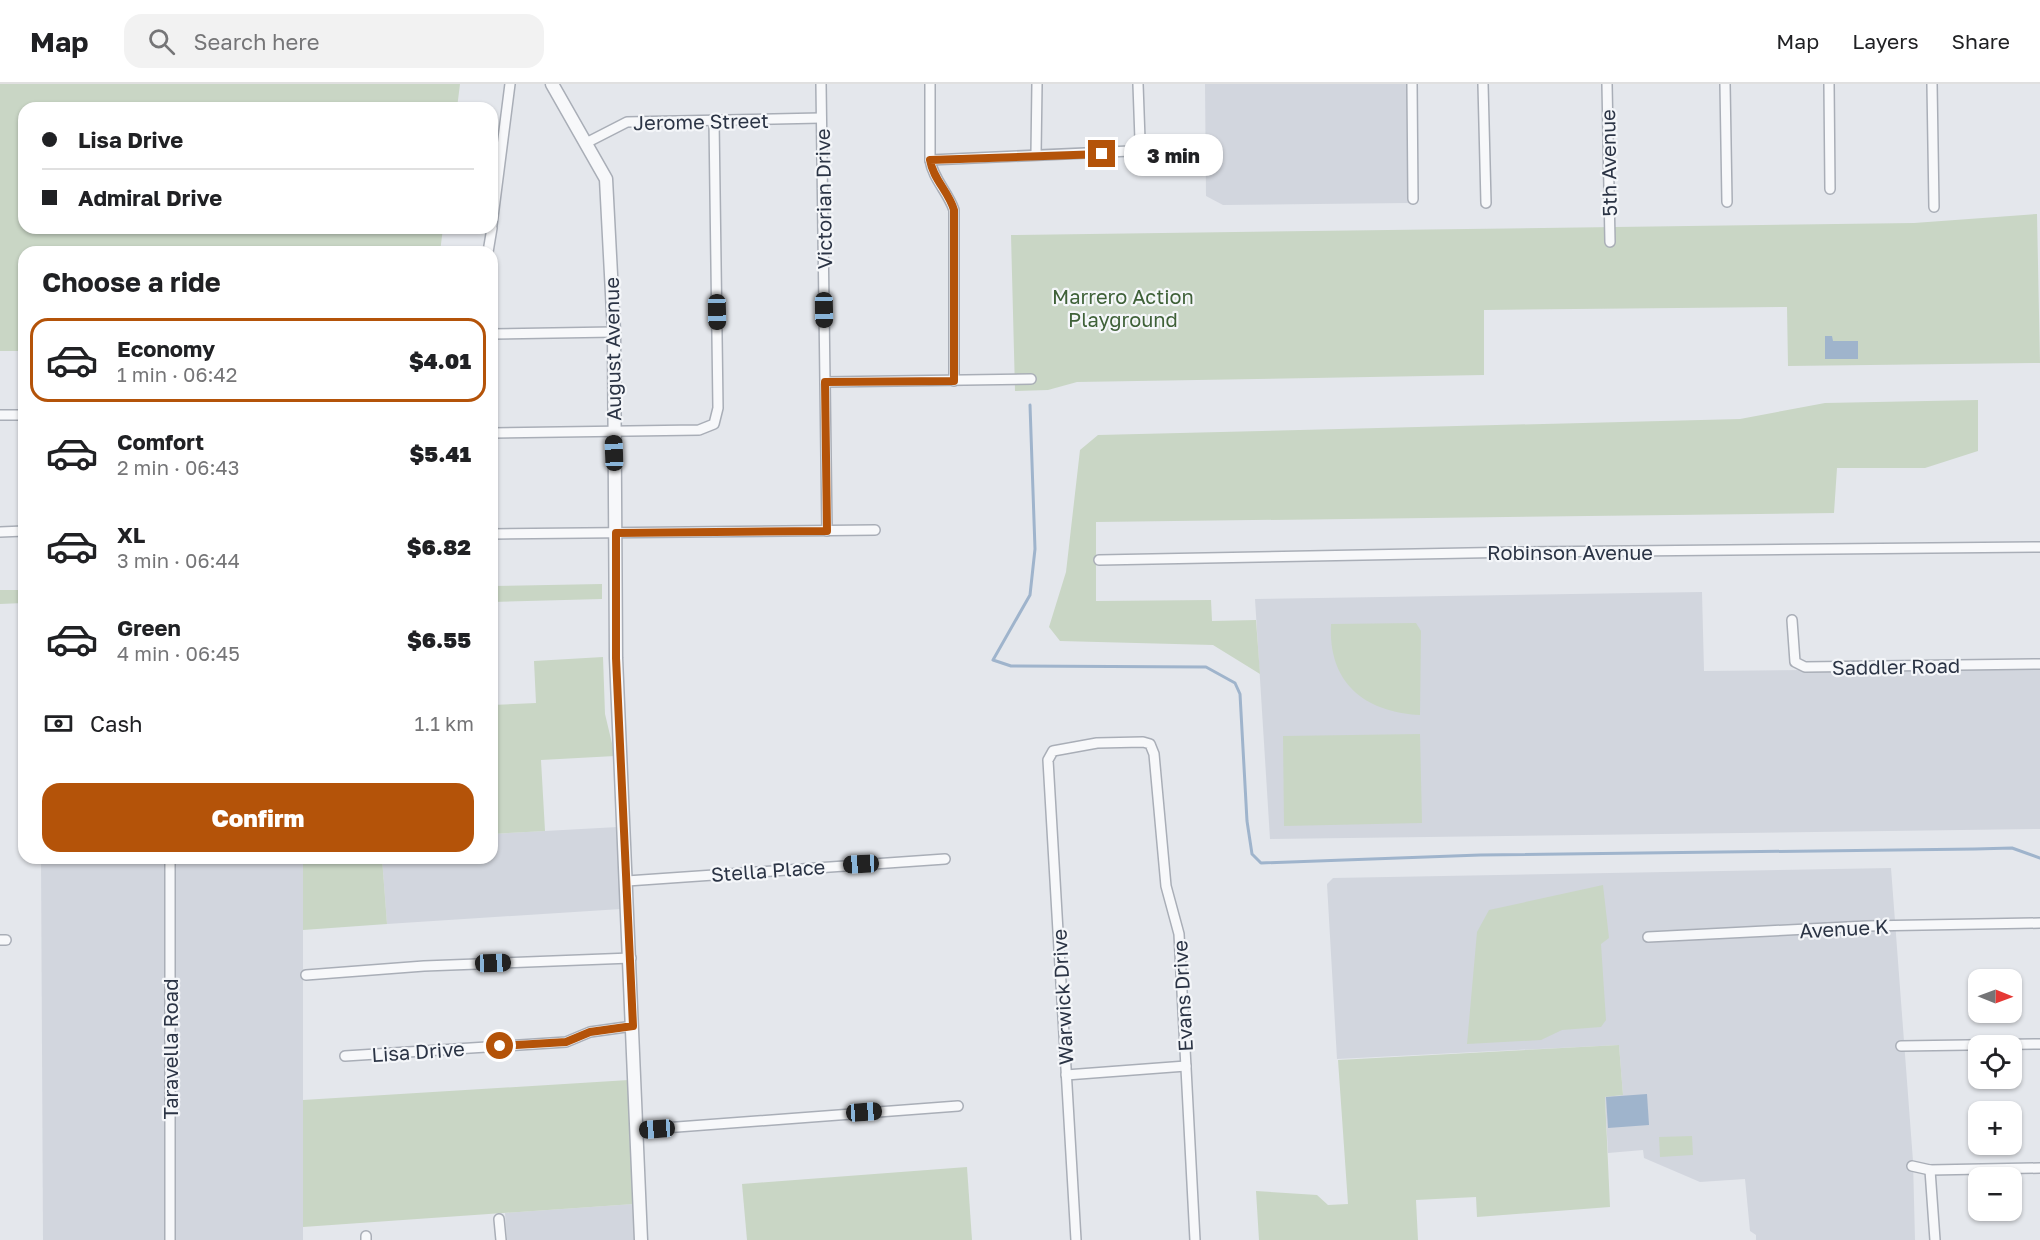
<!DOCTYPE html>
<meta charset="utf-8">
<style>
:root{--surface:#fff;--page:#f2f2f2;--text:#202124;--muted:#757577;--line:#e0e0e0;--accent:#b45309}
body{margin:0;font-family:"Golos Text",sans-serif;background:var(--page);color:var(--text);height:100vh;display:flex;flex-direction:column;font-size:22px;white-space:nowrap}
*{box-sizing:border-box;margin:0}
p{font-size:20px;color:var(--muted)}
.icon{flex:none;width:33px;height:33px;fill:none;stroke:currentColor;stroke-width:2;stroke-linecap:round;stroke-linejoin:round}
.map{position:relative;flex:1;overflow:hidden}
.sheet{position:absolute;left:18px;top:162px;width:480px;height:618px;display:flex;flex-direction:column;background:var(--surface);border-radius:18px;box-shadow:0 2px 4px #0004}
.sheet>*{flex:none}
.guide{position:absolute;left:18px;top:18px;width:480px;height:132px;border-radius:18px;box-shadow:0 2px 4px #0004;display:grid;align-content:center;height:132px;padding:0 24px;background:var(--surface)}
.needle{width:39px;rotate:91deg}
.buttons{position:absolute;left:1968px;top:885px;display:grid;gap:12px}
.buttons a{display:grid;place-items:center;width:54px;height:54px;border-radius:12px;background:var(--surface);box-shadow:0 2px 4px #0004;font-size:30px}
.end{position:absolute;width:27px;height:27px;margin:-14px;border:8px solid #b45309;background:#fff;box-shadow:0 0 0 3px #fff}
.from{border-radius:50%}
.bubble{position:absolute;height:42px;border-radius:18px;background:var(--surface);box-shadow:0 2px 4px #0004;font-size:20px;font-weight:800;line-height:42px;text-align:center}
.car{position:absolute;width:18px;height:36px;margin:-18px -9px;border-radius:8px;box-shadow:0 0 4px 2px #0007;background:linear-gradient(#222 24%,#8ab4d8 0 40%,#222 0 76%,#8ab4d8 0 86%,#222 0)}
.guide b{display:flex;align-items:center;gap:21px;height:57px;font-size:22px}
.guide b+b{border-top:2px solid var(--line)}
.guide i{width:15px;height:15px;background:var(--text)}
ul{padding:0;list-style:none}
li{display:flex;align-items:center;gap:18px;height:84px;margin:0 12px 9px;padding:0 12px;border:3px solid transparent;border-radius:18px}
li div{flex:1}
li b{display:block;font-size:22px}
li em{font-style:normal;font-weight:800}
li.on{border-color:var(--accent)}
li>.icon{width:54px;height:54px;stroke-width:1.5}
h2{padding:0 24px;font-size:27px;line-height:72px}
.pay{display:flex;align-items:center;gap:15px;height:66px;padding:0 24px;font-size:22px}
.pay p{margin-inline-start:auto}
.action{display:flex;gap:12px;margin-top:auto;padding:12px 24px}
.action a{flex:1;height:69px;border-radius:18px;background:var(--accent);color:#fff;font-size:24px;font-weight:800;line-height:69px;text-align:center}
header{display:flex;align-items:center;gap:36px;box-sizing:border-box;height:84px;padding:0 30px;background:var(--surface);border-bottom:2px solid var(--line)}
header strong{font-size:28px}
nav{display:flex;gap:33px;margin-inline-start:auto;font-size:21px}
.search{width:420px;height:54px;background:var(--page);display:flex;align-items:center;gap:15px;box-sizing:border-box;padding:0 21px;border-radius:18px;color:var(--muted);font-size:22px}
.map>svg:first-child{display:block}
.built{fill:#d2d6de}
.green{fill:#c9d6c5}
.water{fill:#9fb4cc}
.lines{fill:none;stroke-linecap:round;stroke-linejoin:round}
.stream{stroke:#9fb4cc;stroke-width:3}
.minor-casing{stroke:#a9aeb7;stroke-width:12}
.tertiary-casing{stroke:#a9aeb7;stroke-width:15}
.minor{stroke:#f7f8fa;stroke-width:9}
.tertiary{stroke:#f7f8fa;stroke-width:12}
.route{stroke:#b45309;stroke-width:8}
.labels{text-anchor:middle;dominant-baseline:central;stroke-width:4.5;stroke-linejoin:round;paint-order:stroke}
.street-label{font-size:20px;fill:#2b3445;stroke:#f4f6f9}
.park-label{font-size:20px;fill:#3f6138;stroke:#f4f6f9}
</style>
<header>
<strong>Map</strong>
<div class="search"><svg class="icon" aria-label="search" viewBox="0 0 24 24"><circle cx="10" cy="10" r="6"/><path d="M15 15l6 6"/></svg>Search here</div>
<nav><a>Map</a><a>Layers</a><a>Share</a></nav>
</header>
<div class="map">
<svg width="2040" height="1156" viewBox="0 0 2040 1156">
<rect width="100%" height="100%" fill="#e4e7ec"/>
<g class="built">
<polygon points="1205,0 1407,0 1409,119 1223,121 1206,112"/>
<polygon points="1702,508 1704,587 2040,584 2040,745 1270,755 1255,515"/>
<polygon points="618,743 621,825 387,840 382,774 492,774 492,750"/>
<polygon points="41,774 303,774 303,1156 43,1156"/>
<polygon points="1891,784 1913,1077 1915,1156 1756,1156 1756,1151 1750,1147 1745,1095 1700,1098 1644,1074 1643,1066 1608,1069 1605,1013 1623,1011 1619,961 1337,975 1327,800 1333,794"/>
<polygon points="634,1120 634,1156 507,1156 505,1129"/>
</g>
<g class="green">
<polygon points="0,0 460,0 457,24 24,24 24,144 443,144 440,168 24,168 24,267 0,267"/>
<polygon points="2037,130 2040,279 1788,282 1787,223 1484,226 1484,291 1077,298 1048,306 1015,307 1011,151 1914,139"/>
<polygon points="1978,316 1978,367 1925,384 1837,384 1834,429 1096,438 1096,517 1211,516 1212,537 1256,536 1260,590 1213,561 1060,557 1049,543 1066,488 1080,366 1098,351 1740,335 1825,319"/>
<polygon points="602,500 602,515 492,518 492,502"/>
<polygon points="0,506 24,506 24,519 0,520"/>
<path d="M1416,539L1421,547L1420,631C1364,628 1328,599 1331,540Z"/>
<polygon points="603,573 605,630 615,672 541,676 545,747 492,750 492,621 536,619 534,577"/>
<polygon points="1420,650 1422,739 1284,742 1283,652"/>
<polygon points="303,774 382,774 387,840 303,846"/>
<polygon points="1603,801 1609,854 1601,860 1606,936 1601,943 1562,946 1541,956 1467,960 1477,848 1489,826"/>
<polygon points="1619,961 1623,1011 1605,1013 1610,1123 1477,1133 1476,1113 1416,1116 1418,1156 1259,1156 1256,1107 1317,1111 1328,1121 1348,1120 1338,976"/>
<polygon points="629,996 634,1120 303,1143 303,1016"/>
<polygon points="1692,1052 1693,1071 1660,1073 1659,1053"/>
<polygon points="967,1083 972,1156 747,1156 742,1100"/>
</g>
<g class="water">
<polygon points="1825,252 1832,252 1833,257 1858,257 1858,275 1825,275"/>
<polygon points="1647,1010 1649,1041 1608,1044 1606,1013"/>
</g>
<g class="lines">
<polyline class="stream" points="1030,321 1035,465 1030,511 993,576 1011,582 1206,583 1235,599 1240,610 1247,737 1252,770 1261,779 1480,771 1975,765 2012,764 2040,774"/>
<g class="minor-casing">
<g id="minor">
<polyline points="821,0 827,447"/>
<path d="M930,0V76C933,95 948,108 954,126V297"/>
<polyline points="1412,0 1413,115"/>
<polyline points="1483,0 1486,119"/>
<polyline points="1607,0 1610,158"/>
<polyline points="1725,0 1727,118"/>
<polyline points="1829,0 1830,105"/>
<polyline points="1932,0 1934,123"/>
<polyline points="586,59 627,38 821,34"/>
<polyline points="1036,70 1037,0"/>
<polyline points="930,76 1130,67 1138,61 1140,56 1138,0"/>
<polyline points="492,141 510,0"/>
<polyline points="488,168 492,144"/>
<polyline points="492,250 614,248"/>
<polyline points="825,298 1031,295"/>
<polyline points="0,331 24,331"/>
<polyline points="492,349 699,346 714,340 718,324 714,36"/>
<polyline points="0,448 24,447"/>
<polyline points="492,450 875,446"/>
<polyline points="1099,476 1521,468 2040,463"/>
<polyline points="1792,536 1795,578 1805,583 2040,580"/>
<polyline points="170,774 170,1156"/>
<polyline points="627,797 945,775"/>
<polyline points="1648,853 1867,842 2040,839"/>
<polyline points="0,856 6,856"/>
<polyline points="306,891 424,882 631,874"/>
<polyline points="1901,962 2040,960"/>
<polyline points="345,972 566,958 590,948 633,942"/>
<polyline points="1066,991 1186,982"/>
<polyline points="637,1046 958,1022"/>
<polyline points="1912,1082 1930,1086 2040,1084"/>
<polyline points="1930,1086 1935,1156"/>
<polyline points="499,1135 501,1156"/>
<polyline points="366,1152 366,1156"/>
<polyline points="1076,1156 1048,676 1053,667 1097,659 1143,658 1150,660 1154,670 1166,802 1179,850 1195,1156"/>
</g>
</g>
<g class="tertiary-casing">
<polyline id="tertiary" points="552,0 606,95 614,248 616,574 641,1156"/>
</g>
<use href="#minor" class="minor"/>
<use href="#tertiary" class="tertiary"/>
</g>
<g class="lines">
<path class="route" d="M500,962L566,958L590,948L633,942L616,574V449L827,447L825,298L954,297V126C949,108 933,95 930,76L1102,70"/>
</g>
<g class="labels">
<g class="street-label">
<text transform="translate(701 37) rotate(-1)">Jerome Street</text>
<text transform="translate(1608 79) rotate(-91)">5th Avenue</text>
<text transform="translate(823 115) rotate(-91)">Victorian Drive</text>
<text transform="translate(612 265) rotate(-91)">August Avenue</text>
<text x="1570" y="468">Robinson Avenue</text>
<text transform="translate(1896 582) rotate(-1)">Saddler Road</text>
<text transform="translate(768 786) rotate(-4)">Stella Place</text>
<text transform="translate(1844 844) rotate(-3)">Avenue K</text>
<text transform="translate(1182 912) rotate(-93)">Evans Drive</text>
<text transform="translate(1062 913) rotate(-93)">Warwick Drive</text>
<text transform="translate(170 965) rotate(-90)">Taravella Road</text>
<text transform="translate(418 967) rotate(-4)">Lisa Drive</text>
</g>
<g class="park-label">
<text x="1123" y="212">Marrero Action<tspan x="1123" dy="23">Playground</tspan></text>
</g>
</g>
</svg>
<div class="buttons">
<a><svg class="needle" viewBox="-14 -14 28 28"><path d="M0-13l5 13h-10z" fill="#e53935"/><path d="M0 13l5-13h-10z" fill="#757577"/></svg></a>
<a><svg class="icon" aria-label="locate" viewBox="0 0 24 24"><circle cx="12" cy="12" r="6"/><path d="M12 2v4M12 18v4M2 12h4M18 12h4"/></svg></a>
<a>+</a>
<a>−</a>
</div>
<i class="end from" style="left:500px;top:962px"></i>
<i class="end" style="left:1102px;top:70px"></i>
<div class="bubble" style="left:1124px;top:50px;width:99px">3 min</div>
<i class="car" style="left:824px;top:226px;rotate:179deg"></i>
<i class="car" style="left:717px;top:228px;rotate:179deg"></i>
<i class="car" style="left:614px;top:369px;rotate:358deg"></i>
<i class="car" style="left:861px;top:780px;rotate:267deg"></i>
<i class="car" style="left:493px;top:879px;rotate:88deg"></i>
<i class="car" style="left:864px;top:1028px;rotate:86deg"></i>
<i class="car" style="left:657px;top:1045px;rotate:266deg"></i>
<div class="guide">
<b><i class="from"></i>Lisa Drive</b>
<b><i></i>Admiral Drive</b>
</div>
<section class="sheet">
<h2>Choose a ride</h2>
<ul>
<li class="on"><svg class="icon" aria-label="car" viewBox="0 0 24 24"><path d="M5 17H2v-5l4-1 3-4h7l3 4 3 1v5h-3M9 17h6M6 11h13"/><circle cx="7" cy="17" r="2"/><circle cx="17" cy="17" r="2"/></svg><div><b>Economy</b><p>1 min · 06:42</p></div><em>$4.01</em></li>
<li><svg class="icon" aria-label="car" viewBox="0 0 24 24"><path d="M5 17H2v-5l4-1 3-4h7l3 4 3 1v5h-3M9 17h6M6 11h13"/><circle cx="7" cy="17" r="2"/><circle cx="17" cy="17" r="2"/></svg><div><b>Comfort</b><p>2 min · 06:43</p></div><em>$5.41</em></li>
<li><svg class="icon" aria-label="car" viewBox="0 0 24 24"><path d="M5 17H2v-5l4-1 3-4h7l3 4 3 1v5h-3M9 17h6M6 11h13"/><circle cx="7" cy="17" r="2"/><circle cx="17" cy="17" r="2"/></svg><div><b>XL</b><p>3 min · 06:44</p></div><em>$6.82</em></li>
<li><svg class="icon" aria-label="car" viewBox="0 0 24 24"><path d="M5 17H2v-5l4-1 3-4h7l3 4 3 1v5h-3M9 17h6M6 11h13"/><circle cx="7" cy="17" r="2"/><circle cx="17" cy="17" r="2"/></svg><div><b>Green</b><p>4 min · 06:45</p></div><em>$6.55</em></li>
</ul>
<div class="pay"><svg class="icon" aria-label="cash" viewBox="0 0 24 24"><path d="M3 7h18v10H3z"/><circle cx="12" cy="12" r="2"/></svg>Cash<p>1.1 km</p></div>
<div class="action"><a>Confirm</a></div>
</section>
</div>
